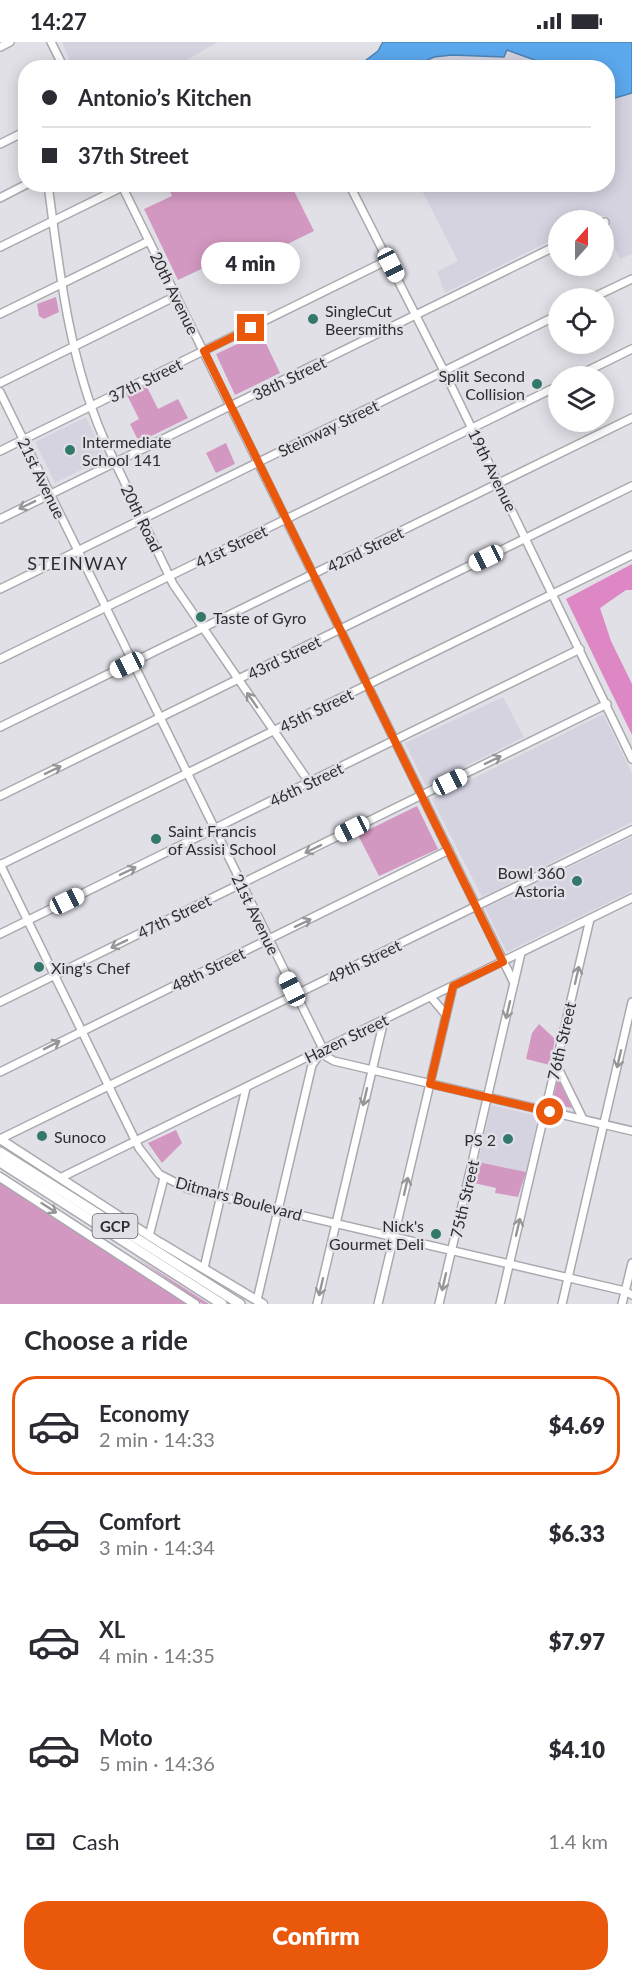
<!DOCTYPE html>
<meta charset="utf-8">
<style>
:root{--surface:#fff;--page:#f7f7f7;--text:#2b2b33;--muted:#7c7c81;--line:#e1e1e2;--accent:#ea580c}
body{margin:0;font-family:Lato,sans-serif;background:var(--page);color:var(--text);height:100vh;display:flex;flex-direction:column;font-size:22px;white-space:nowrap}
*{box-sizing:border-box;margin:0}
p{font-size:20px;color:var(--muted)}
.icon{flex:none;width:33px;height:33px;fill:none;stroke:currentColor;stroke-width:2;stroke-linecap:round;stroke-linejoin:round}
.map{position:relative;height:1262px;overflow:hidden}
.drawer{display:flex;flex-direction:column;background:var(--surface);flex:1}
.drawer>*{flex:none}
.top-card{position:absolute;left:18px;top:18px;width:597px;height:132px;border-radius:24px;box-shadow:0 3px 15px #0003;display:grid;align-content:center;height:132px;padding:0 24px;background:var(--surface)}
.needle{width:39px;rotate:21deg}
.buttons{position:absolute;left:548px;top:168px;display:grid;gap:12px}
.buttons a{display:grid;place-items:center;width:66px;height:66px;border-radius:50%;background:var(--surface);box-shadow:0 3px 15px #0003;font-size:30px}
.end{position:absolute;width:27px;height:27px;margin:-14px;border:8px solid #ea580c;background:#fff;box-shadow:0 0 0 3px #fff}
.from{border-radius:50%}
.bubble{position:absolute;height:42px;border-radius:21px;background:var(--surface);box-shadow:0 3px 15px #0003;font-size:20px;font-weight:800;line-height:42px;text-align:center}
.car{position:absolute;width:18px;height:36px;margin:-18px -9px;border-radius:8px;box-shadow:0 0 4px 2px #0007;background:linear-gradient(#fff 24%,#345 0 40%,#fff 0 76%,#345 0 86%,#fff 0)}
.top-card b{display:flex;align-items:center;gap:21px;height:57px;font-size:22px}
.top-card b+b{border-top:2px solid var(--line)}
.top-card i{width:15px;height:15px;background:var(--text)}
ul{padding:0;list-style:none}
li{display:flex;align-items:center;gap:18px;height:99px;margin:0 12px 9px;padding:0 12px;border:3px solid transparent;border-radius:24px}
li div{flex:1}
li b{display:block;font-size:22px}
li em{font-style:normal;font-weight:800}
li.active{border-color:var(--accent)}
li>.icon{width:54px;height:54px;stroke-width:1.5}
h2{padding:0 24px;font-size:27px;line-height:72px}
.pay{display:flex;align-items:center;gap:15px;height:66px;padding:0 24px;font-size:22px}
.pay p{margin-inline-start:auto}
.button{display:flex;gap:12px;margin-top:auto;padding:12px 24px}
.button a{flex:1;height:69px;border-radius:24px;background:var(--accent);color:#fff;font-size:24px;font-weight:800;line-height:69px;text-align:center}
.status{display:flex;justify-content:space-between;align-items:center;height:42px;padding:0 30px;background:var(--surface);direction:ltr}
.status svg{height:16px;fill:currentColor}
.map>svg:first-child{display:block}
.built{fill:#d5d3e0}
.green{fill:#d398c1}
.forest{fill:#dd88c4}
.water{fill:#5ba8ed;stroke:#4e83b5;stroke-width:1.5}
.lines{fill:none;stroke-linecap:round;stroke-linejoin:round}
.minor-casing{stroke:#aaa9af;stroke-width:10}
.major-casing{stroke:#aaa9af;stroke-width:11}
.highway-casing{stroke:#aaa9af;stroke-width:12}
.minor{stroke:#fff;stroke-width:7}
.major{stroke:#fff;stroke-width:8}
.highway{stroke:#fff;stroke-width:9}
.oneway{stroke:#969698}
.route{stroke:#ea580c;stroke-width:8}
.poi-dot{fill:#34786b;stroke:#e1e0e7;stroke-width:2}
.labels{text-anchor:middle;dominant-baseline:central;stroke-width:5;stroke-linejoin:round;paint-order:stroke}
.shield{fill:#e1e0e7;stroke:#646368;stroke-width:1.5}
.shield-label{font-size:15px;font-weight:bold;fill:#2e2e31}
.street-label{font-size:16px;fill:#2e2e31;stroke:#e1e0e7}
.poi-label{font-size:16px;fill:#2e2e31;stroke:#e1e0e7;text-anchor:start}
.neighbourhood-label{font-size:18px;letter-spacing:1.5px;fill:#2e2e31;stroke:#e1e0e7}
</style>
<div class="status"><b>14:27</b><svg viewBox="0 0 49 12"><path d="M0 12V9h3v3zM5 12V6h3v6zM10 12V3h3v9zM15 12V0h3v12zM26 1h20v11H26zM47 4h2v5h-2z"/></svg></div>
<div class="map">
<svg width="632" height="1262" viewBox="0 0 632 1262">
<rect width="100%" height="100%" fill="#e1e0e7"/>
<g class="built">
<polygon points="62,0 218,0 173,26 73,25"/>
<polygon points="507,8 554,25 421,26 419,22 434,15"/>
<polygon points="632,51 632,212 620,217 607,189 611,187 604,173 593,178 558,178 558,195 445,251 437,230 458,219 419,143 608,142 608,58"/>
<polygon points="86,375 105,416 55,441 35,400"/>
<polygon points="503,655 524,695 426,744 405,701"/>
<polygon points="603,672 632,731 632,780 482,855 432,757"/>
<polygon points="632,795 632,849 507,910 485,866"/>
<polygon points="491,1063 538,1074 526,1130 478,1120"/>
</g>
<g class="green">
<polygon points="167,143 291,143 314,189 255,218 248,205 178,238 144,167 172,154"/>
<polygon points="56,255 59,270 44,277 39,274 37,262"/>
<polygon points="261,291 280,331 235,353 216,312"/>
<polygon points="146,343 158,367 178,357 188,376 139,400 130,382 139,377 127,353"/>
<polygon points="226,401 235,422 216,431 206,411"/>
<polygon points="417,764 438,807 379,834 358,793"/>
<polygon points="539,982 555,997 550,1023 526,1017 532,991"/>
<polygon points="558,1036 572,1066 552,1062"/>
<polygon points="176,1088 182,1101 162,1121 148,1101"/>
<polygon points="478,1120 526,1130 518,1155 495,1151 496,1146 474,1141"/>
<polygon points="0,1140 188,1262 0,1262"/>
<polygon points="134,1214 209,1262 203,1262"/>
</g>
<polygon class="forest" points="632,522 632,548 626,548 600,566 611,599 632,642 632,693 566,557"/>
<polygon class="water" points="383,0 632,0 632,51 608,58 608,26 554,25 507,8 504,15 452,13 434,15 413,25 357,25 378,9"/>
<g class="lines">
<g class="minor-casing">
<g id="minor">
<polyline points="51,0 64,26"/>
<polyline points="0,5 10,0"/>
<polyline points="0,102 26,89"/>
<path d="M48,142C59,227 69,316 103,395L173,542L309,740"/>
<polyline points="121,142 514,941"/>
<polyline points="349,142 444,329 632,717"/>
<polyline points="0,156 27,142"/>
<polyline points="603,181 605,180"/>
<polyline points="0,205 122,145"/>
<polyline points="592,256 632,237"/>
<polyline points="0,272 149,199"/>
<polyline points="577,334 632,307"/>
<polyline points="0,341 176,254"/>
<polyline points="0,350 327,1015 334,1019 632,1089"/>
<polyline points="0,409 388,218"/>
<polyline points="0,477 558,203"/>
<polyline points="0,547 558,273"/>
<polyline points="0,617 558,344"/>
<polyline points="0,685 632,376"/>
<polyline points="0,754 632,444"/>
<polyline points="0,822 139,1106 159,1132 188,1147 625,1249 632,1253"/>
<polyline points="0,823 632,513"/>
<polyline points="0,892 580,607"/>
<polyline points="431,955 446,973"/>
<polyline points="0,960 607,662"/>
<polyline points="556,1022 583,1077"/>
<polyline points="0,1030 449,808"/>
<polyline points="0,1097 632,788"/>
<polyline points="60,1136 632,856"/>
<polyline points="149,1194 164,1136"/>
<polyline points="204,1226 246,1046"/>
<polyline points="257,1258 312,1023 322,1009"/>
<polyline points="317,1262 384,978"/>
<polyline points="378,1262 453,944"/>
<polyline points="439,1262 521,911"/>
<polyline points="500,1262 590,877"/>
<polyline points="562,1262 632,960"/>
<polyline points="622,1262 632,1221"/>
</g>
</g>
<g class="major-casing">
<g id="major">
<polyline points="0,1097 159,1200 263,1262"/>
<polyline points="0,1135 195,1262"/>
</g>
</g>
<g class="highway-casing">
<g id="highway">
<polyline points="0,1110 240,1262"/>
<polyline points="0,1120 222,1262"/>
</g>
</g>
<use href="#minor" class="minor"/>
<use href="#major" class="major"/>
<use href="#highway" class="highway"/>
</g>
<defs><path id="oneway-shaft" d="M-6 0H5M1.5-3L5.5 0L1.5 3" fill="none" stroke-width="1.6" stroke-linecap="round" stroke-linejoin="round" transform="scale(1.5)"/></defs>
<g class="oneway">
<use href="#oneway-shaft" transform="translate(27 463) rotate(154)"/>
<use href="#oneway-shaft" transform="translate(252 658) rotate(-125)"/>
<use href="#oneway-shaft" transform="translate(493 718) rotate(-26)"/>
<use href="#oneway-shaft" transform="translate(53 728) rotate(-26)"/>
<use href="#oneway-shaft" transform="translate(313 807) rotate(154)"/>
<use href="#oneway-shaft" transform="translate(128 829) rotate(-26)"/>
<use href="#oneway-shaft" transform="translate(303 881) rotate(-26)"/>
<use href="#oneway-shaft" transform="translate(119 902) rotate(154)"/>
<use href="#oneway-shaft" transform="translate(577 933) rotate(-77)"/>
<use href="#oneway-shaft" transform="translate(508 968) rotate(103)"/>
<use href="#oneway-shaft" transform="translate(52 1003) rotate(-27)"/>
<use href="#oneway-shaft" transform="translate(619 1017) rotate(103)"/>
<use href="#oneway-shaft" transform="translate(365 1055) rotate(103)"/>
<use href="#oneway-shaft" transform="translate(406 1144) rotate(-77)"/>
<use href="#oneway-shaft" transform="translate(49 1166) rotate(33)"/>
<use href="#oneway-shaft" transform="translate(518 1185) rotate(-77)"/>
<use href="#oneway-shaft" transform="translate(444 1240) rotate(103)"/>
<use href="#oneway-shaft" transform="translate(321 1245) rotate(103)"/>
</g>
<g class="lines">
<polyline class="route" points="251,286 204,309 503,920 453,944 430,1042 550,1070"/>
</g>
<g class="poi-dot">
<circle cx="313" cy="277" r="6"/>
<circle cx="537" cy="342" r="6"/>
<circle cx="70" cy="408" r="6"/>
<circle cx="201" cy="575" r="6"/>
<circle cx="156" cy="797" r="6"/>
<circle cx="577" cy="839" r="6"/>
<circle cx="39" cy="925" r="6"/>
<circle cx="42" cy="1094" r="6"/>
<circle cx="508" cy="1097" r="6"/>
<circle cx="436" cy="1192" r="6"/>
</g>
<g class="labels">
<rect class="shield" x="92.5" y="1172" width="45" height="24" rx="4.5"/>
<g class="shield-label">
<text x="115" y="1184">GCP</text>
</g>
<g class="street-label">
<text transform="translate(175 251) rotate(64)">20th Avenue</text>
<text transform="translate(289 336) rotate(-26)">38th Street</text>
<text transform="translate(145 338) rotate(-26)">37th Street</text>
<text transform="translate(328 386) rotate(-26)">Steinway Street</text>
<text transform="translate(493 428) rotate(64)">19th Avenue</text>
<text transform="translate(42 436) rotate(64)">21st Avenue</text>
<text transform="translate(142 476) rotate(64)">20th Road</text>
<text transform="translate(231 504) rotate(-26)">41st Street</text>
<text transform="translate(365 507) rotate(-26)">42nd Street</text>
<text transform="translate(284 615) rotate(-26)">43rd Street</text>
<text transform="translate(316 668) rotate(-26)">45th Street</text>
<text transform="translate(306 742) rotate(-26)">46th Street</text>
<text transform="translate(256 872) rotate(64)">21st Avenue</text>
<text transform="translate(174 874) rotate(-26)">47th Street</text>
<text transform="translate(364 919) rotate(-26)">49th Street</text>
<text transform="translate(208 927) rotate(-26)">48th Street</text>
<text transform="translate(346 996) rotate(-26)">Hazen Street</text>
<text transform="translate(561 999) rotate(-77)">76th Street</text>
<text transform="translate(239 1156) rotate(15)">Ditmars Boulevard</text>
<text transform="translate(464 1157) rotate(-77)">75th Street</text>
</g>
<g class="poi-label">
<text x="325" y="268">SingleCut<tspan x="325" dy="18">Beersmiths</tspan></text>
<text x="525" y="333" text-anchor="end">Split Second<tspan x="525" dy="18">Collision</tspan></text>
<text x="82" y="399">Intermediate<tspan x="82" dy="18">School 141</tspan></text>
<text x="213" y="575">Taste of Gyro</text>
<text x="168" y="788">Saint Francis<tspan x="168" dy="18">of Assisi School</tspan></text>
<text x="565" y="830" text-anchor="end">Bowl 360<tspan x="565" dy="18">Astoria</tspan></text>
<text x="51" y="925">Xing's Chef</text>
<text x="54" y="1094">Sunoco</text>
<text x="496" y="1097" text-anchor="end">PS 2</text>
<text x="424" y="1183" text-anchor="end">Nick's<tspan x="424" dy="18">Gourmet Deli</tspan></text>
</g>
<g class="neighbourhood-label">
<text x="78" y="521">STEINWAY</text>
</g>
</g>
</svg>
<div class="buttons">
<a><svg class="needle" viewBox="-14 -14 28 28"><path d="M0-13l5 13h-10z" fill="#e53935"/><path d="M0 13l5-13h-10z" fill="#7c7c81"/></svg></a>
<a><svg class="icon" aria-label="locate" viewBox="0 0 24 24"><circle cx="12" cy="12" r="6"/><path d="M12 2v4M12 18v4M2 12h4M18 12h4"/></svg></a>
<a><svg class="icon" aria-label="layers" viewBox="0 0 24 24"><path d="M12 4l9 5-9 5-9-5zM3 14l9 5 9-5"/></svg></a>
</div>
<i class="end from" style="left:550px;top:1070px"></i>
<i class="end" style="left:251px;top:286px"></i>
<div class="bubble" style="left:201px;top:200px;width:99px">4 min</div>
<i class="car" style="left:391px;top:223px;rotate:153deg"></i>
<i class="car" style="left:486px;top:516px;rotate:244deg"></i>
<i class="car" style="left:127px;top:623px;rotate:244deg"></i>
<i class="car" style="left:450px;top:740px;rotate:64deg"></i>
<i class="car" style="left:352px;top:787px;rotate:244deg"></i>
<i class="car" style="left:67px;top:859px;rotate:64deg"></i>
<i class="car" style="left:292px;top:947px;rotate:334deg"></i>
<div class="top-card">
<b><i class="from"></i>Antonio’s Kitchen</b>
<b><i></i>37th Street</b>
</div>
</div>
<section class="drawer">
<h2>Choose a ride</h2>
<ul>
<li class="active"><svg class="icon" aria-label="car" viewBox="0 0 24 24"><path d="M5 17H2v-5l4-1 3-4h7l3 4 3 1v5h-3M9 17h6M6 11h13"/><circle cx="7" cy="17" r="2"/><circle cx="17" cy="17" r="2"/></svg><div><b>Economy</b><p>2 min · 14:33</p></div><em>$4.69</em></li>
<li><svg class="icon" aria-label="car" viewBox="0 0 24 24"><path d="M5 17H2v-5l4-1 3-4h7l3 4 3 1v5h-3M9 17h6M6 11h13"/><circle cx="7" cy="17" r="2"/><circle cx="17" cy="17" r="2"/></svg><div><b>Comfort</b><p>3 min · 14:34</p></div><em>$6.33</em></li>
<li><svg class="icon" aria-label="car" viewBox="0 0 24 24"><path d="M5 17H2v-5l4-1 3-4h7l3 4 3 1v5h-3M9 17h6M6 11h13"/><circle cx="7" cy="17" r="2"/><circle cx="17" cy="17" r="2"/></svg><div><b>XL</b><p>4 min · 14:35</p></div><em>$7.97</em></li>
<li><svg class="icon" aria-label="car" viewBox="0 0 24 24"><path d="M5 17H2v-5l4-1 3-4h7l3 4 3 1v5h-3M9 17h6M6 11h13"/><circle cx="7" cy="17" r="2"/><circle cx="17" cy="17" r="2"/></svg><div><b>Moto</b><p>5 min · 14:36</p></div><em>$4.10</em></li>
</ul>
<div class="pay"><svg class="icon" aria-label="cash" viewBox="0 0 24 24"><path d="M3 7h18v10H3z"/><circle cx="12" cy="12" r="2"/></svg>Cash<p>1.4 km</p></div>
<div class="button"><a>Confirm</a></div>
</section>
